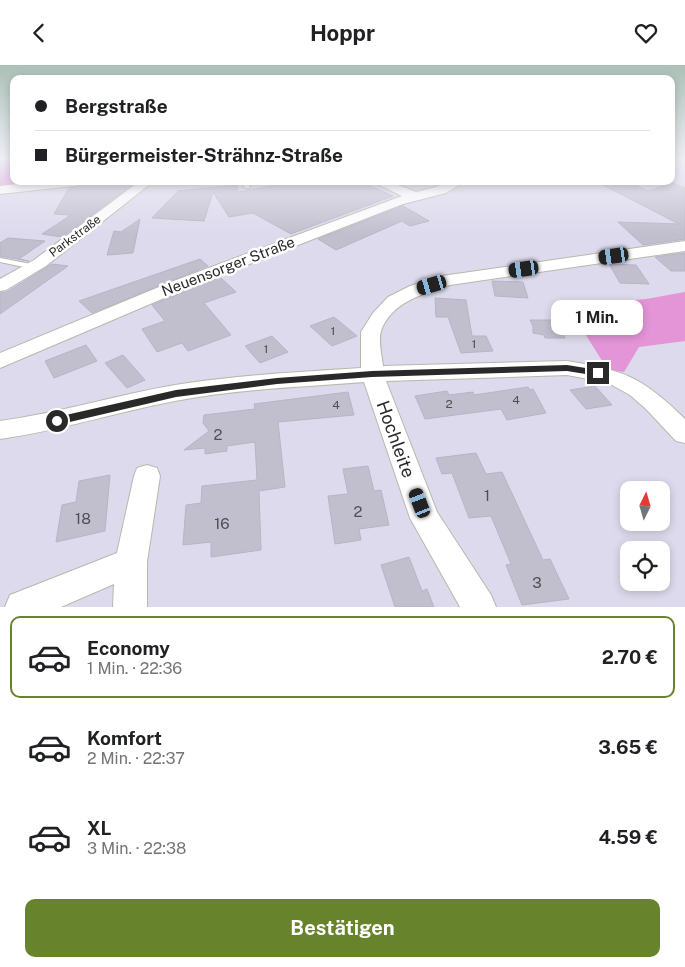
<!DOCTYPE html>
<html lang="de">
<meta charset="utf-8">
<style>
:root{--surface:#fff;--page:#f6f6f6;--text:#202124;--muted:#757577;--line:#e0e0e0;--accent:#67842c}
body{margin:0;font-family:"Public Sans",sans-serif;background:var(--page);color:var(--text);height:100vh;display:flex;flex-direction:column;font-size:19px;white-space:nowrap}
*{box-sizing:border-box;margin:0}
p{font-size:16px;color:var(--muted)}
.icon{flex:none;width:28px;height:28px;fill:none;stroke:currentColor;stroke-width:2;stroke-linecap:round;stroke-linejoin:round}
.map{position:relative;height:542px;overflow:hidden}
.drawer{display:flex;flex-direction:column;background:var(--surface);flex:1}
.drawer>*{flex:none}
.top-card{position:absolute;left:10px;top:10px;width:665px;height:110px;border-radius:10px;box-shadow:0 2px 8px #0003;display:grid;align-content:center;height:110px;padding:0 25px;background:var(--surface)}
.needle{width:32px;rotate:5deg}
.fabs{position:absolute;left:620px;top:416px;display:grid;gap:10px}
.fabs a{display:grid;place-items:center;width:50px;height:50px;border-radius:10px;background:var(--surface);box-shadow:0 2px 8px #0003;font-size:25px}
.end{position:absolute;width:22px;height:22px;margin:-11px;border:6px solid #292929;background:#fff;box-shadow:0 0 0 2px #fff}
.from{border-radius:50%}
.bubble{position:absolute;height:35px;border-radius:10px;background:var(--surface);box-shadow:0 2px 8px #0003;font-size:16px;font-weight:700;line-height:35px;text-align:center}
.car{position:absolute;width:15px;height:30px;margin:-15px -8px;border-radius:6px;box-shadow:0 0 4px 1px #0007;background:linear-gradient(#222 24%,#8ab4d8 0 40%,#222 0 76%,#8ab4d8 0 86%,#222 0)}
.top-card b{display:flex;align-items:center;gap:18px;height:48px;font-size:19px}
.top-card b+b{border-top:1px solid var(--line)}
.top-card i{width:12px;height:12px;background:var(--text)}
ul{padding:9px 0 0;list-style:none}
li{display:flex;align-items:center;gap:15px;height:82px;margin:0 10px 8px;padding:0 15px;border:2px solid transparent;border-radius:10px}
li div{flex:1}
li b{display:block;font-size:19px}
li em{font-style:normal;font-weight:700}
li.selected{border-color:var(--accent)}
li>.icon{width:45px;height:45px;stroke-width:1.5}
.button{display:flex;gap:10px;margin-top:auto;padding:10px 25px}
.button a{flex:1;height:58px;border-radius:10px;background:var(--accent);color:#fff;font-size:20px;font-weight:700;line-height:58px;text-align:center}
header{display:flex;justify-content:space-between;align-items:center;height:65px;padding:0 25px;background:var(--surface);font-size:22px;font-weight:700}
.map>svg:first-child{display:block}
.green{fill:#e495d7}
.building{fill:#c1bfce;stroke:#b7b4c7}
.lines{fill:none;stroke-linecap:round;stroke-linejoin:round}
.service-casing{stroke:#b5baab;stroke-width:2}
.minor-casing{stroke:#b5baab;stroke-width:2}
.service{fill:#fff;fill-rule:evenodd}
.minor{fill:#fff;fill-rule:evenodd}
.route{fill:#292929}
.labels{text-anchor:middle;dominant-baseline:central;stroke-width:5;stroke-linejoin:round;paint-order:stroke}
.far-street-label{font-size:12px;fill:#292929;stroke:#fff}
.number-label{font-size:12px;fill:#4f4e52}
.street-label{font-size:15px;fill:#292929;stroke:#fff}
.near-number-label{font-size:15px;fill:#4f4e52}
.near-street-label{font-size:18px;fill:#292929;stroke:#fff}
</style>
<header><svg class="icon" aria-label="back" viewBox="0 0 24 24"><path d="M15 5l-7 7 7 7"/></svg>Hoppr<svg class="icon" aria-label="heart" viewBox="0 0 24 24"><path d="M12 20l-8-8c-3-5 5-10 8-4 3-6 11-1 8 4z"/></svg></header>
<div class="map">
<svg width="685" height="542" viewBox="0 0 685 542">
<rect width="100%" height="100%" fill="#dcdaec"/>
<g class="green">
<polygon points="0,94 14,94 14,116 32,116 0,122"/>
<polygon points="685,227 685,276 639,282 624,307 608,305 568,242 646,234"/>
</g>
<g class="building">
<polygon points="105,116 137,116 62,172 42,169 71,150 54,149 69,123 90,120 92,117"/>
<polygon points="298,116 359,116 393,131 291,169 253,148 229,152 213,127 204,156 152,153 178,126 237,120 238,127"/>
<polygon points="629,117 648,126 673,118 685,123 685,174 643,180 618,157 679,159 603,120"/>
<polygon points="403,141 429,156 410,161 402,156 336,185 318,174"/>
<polygon points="140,154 133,188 107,190 114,166 121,167"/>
<polygon points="8,173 45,176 19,194 29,196 28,196 0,191 0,178"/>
<polygon points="685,188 685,206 671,206 655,192"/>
<polygon points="200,194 208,201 92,248 79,236"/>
<polygon points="52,199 68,201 0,249 0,228 7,227"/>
<polygon points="609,199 636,200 649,219 620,218"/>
<polygon points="220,212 236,227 204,238 231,270 188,286 182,278 157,287 142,264 165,256 152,240"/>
<polygon points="492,216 523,217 528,233 495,231"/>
<polygon points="435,233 466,235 472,271 486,271 493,286 461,288 448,252 436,252"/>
<polygon points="334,252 357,271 332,281 310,261"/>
<polygon points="530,255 573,255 581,269 563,269 565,273 545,273 544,270 533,268 533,261"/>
<polygon points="272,271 288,287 260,298 245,281"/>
<polygon points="86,280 97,296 54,313 45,296"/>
<polygon points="123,290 145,315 127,323 105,298"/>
<polygon points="595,321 612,340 586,344 570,325"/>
<polygon points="528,322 530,325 533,324 546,348 507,355 501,344 425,354 415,331 447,326 449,330 473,327 474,330"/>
<polygon points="348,327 354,350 278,357 285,422 259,426 261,485 211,492 211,477 183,480 186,440 201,438 202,421 257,415 255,377 227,381 227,386 205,389 205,383 184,385 209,366 203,358 204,350 255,344 254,339"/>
<polygon points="476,388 486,409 502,407 543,495 550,494 569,534 522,540 506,500 511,499 491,451 469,453 452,408 442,409 436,393"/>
<polygon points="368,401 374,426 381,425 389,460 359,464 361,475 335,479 328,431 348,429 343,404"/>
<polygon points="110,410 105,466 56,477 62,440 76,437 79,416"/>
<polygon points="409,492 422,526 427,524 434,542 395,542 381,500"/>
</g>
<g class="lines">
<g class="service-casing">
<g id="service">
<polygon points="241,116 247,116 250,122 249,123 245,123"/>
<polygon points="0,193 36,200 37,202 33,204 0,197"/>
</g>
</g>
<g class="minor-casing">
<g id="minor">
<polygon points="46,116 88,116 82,120 0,129 0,121"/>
<polygon points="140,116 154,116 46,201 6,225 0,226 0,214 34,195"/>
<polygon points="371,116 388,116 416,127 436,122 450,116 466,116 446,128 403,139 183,225 0,303 0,288 171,217 402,131"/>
<path d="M685,176V186L450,220C425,228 391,237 381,266C378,276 382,291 383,301L567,296C625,305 643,313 685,354V378L676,376L646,344L630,330L612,320L594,315L567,310L386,316L437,447L491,530L496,542H460L410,453L364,317C301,322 236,324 175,336C116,347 59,366 0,374V356C59,348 116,330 175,320C236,310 299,307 361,303V267L373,248L388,232L410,221L442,211Z"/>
<polygon points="147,400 157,403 160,411 147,497 147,542 113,542 114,519 61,542 5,542 10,530 117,488 134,411 137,403"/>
</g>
</g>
<use href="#service" class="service"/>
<use href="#minor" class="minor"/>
</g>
<linearGradient id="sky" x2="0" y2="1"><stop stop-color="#abc0b6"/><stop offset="0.55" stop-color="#efeef6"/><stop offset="1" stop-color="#efeef6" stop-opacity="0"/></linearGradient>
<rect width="685" height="170" fill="url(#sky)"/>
<polygon class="route" points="567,300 598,305 603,308 598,311 567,306 372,312 277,319 176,332 57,360 52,356 57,352 176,325 277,313 372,306"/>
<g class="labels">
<g class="far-street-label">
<text transform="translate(75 171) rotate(-37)">Parkstraße</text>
</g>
<g class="number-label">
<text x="333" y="266">1</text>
<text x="474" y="279">1</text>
<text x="266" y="284">1</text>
<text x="516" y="335">4</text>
<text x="449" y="339">2</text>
<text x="336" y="340">4</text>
</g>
<g class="street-label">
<text transform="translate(228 201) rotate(-21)">Neuensorger Straße</text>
</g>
<g class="near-number-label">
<text x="218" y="369">2</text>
<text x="487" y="430">1</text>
<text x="358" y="446">2</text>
<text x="83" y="453">18</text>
<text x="222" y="458">16</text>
<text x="537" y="517">3</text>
</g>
<g class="near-street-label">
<text transform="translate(396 374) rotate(70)">Hochleite</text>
</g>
</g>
</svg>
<div class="fabs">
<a><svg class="needle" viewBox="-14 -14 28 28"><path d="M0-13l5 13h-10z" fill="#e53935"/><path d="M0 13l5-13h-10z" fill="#757577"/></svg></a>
<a><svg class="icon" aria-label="locate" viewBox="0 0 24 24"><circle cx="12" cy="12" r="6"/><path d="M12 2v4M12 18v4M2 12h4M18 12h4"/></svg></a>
</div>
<i class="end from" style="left:57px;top:356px"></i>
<i class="end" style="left:598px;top:308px"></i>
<div class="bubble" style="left:551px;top:235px;width:92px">1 Min.</div>
<i class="car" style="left:614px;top:191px;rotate:262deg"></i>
<i class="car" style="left:524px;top:204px;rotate:262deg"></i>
<i class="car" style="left:432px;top:220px;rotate:254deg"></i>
<i class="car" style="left:420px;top:438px;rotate:339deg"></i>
<div class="top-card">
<b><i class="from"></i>Bergstraße</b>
<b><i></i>Bürgermeister-Strähnz-Straße</b>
</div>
</div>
<section class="drawer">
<ul>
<li class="selected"><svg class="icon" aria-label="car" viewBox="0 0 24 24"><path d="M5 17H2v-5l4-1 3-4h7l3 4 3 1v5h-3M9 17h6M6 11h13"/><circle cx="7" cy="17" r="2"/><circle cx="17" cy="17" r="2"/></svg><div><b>Economy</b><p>1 Min. · 22:36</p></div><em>2.70 €</em></li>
<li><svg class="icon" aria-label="car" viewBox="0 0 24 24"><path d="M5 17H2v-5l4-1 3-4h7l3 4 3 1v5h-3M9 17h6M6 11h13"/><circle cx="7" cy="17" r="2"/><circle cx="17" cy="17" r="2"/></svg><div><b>Komfort</b><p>2 Min. · 22:37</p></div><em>3.65 €</em></li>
<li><svg class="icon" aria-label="car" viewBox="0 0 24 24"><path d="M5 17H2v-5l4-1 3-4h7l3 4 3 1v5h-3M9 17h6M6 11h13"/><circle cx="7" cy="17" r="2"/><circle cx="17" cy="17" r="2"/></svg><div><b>XL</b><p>3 Min. · 22:38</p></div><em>4.59 €</em></li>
</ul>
<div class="button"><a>Bestätigen</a></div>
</section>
